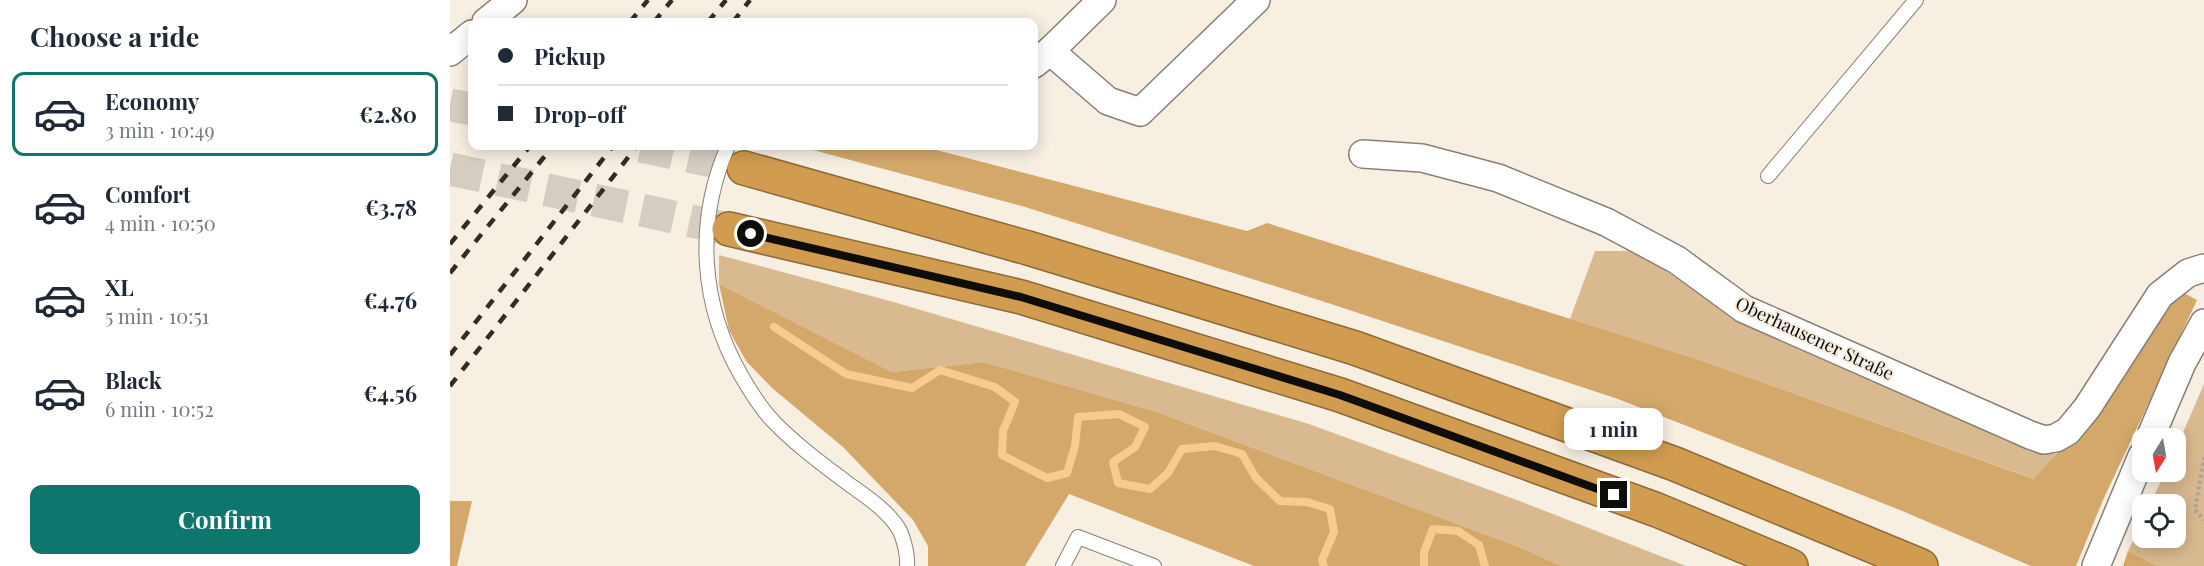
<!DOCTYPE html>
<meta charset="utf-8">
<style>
:root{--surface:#fff;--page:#f6f6f7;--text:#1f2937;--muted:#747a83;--line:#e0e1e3;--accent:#0f766e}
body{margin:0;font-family:"Playfair Display",serif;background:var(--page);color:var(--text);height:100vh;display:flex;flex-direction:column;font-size:22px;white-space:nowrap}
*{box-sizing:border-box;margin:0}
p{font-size:20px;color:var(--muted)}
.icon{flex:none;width:33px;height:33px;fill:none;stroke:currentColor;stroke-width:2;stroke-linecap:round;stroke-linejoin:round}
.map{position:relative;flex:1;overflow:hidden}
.sheet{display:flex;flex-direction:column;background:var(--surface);width:450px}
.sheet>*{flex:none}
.guide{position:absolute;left:18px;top:18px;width:570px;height:132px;border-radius:12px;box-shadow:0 3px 15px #0003;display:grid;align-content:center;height:132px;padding:0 30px;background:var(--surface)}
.needle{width:39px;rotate:191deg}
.buttons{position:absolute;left:1682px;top:428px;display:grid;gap:12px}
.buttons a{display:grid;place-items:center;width:54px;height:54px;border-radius:12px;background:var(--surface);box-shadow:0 3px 15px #0003;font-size:30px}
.end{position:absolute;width:27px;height:27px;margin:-14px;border:8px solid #0f0d09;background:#fff;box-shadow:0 0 0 3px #fff}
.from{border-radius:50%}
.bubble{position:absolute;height:42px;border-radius:12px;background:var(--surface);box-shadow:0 3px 15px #0003;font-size:20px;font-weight:700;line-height:42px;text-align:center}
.guide b{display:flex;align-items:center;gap:21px;height:57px;font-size:22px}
.guide b+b{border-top:2px solid var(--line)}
.guide i{width:15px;height:15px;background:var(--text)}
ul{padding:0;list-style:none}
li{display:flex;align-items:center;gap:18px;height:84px;margin:0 12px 9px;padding:0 18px;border:3px solid transparent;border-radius:12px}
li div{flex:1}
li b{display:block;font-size:22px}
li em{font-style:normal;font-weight:700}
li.active{border-color:var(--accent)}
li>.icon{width:54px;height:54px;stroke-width:1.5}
h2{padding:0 30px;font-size:27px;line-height:72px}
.primary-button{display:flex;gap:12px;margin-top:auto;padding:12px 30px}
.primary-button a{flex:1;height:69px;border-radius:12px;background:var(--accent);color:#fff;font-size:24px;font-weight:700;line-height:69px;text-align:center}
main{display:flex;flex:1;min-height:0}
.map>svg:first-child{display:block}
.green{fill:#d9b98f}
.forest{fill:#d4a86b}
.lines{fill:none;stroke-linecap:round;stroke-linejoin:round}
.stream{stroke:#f8cb8d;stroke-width:8}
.highway-tunnel{stroke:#d5cdc2;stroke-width:33;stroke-dasharray:33 16;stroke-linecap:butt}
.lane-casing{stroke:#888076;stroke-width:16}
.street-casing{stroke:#888076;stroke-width:30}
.highway-casing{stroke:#8d6a36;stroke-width:36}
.path{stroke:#aba49b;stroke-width:4;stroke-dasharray:3 3;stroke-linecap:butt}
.lane{stroke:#fff;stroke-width:14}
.street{stroke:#fff;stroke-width:27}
.highway{stroke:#d19c4f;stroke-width:33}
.rail{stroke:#302d28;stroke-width:4.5;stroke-dasharray:10 10;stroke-linecap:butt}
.route{stroke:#0f0d09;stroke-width:8}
.labels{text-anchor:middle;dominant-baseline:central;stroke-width:4.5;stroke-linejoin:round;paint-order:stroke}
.street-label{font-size:18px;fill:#0f0d09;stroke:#f8efe3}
</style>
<main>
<section class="sheet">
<h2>Choose a ride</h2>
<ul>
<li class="active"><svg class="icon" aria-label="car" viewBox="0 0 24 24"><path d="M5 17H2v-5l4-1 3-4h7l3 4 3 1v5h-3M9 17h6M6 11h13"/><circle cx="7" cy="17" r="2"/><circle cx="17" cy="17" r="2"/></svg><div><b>Economy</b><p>3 min · 10:49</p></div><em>€2.80</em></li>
<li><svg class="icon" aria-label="car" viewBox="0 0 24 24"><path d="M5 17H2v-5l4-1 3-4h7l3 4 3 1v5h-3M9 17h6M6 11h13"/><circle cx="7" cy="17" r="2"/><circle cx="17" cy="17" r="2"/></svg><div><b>Comfort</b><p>4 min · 10:50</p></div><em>€3.78</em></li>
<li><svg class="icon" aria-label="car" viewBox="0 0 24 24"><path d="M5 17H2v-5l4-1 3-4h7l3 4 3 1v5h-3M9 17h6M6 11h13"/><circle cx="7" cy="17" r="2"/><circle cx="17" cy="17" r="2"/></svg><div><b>XL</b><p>5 min · 10:51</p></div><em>€4.76</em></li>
<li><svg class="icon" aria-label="car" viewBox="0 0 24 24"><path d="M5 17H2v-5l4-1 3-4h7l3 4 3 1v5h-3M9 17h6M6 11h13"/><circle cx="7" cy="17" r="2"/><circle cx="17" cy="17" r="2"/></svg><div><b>Black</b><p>6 min · 10:52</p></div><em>€4.56</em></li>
</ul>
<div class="primary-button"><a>Confirm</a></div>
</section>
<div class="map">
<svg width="1754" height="566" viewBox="0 0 1754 566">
<rect width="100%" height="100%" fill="#f8efe3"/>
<g class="green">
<polygon points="1145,251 1184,251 1292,319 1561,443 1606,454 1585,479 1250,360 1120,319"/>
<polygon points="269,255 440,301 859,424 1067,500 1236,566 1112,566 1069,547 707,412 534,362 442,372 269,284"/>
<polygon points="1754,384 1754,566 1708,566 1678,551 1692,522 1692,537 1725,537 1725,504 1700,504 1716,471 1725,471 1725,451"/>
</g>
<g class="forest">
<polygon points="348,146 471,146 797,231 817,223 1250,360 1584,479 1606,454 1635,431 1716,303 1734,293 1747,300 1653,500 1626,566 1581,566 1450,510 1168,399 878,303 572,206"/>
<polygon points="269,284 442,372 534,362 707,412 1069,547 1112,566 804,566 619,494 575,566 478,566 478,546 463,520 393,447 322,388 296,361 279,330"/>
<polygon points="0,501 22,501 7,566 0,566"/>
<polygon points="1678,551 1708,566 1673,566"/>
</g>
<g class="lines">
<g class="stream">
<polyline points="324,327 396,374 462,388 490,370 545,387 565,402 553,431 552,455 597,478 617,473 625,446 628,417 669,414 695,427 685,447 663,462 668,483 700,489 718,473 732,449 765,446 792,454 806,478 830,501 857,502 880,509 884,532 872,560 874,566"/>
<polyline points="974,566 974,552 983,529 1008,531 1029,545 1035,566"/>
</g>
<g class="highway-tunnel">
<polyline points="0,105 22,109"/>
<polyline points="191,146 294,168"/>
<polyline points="0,169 279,229"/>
</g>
<g class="lane-casing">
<g id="lane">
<path d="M278,146C245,222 250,305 292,377C301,392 310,408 323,421C345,444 371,463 396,482C415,496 438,510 450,531C454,540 458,556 457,566"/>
<polyline points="1318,176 1466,0"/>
<polyline points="613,566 628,537 704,566"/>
</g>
</g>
<g class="street-casing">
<g id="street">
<polyline points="36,22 63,0"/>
<polyline points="600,51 658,101 690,112 806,0"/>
<polyline points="0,52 22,34"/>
<polyline points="584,64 600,51 652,0"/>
<polyline points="913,154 972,158 1048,178 1156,222 1227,260 1294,309 1580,435 1594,440 1606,438 1618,431 1637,408 1710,295 1738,273 1754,268"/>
<polyline points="1700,438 1732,363 1754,323"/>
<polyline points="1646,566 1692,456"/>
</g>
</g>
<g class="highway-casing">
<g id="highway">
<polyline points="294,168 578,248 905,348 1225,464 1471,566"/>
<polyline points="279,229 571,297 890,395 1207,510 1341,566"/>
</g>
</g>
<polyline class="path" points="1754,457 1745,510 1754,520"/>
<use href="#lane" class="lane"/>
<use href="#street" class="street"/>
<use href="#highway" class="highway"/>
<g class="rail">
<polyline points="180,22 198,0"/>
<polyline points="204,22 222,0"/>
<polyline points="258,22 276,0"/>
<polyline points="283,22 300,0"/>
<polyline points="0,244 80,146"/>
<polyline points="0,273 103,146"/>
<polyline points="0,355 163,146"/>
<polyline points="0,386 187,146"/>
</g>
</g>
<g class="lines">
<polyline class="route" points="301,234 571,297 890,395 1164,495"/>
</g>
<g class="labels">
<g class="street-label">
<text transform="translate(1365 338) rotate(25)">Oberhausener Straße</text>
</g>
</g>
</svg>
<div class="buttons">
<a><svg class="needle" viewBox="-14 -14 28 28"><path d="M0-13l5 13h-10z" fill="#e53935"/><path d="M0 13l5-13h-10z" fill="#747a83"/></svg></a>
<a><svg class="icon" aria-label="locate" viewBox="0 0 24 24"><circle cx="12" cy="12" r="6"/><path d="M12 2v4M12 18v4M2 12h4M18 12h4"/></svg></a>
</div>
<i class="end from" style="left:301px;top:234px"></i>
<i class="end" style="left:1164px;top:495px"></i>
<div class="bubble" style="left:1114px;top:408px;width:99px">1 min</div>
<div class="guide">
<b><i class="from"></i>Pickup</b>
<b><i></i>Drop-off</b>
</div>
</div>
</main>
